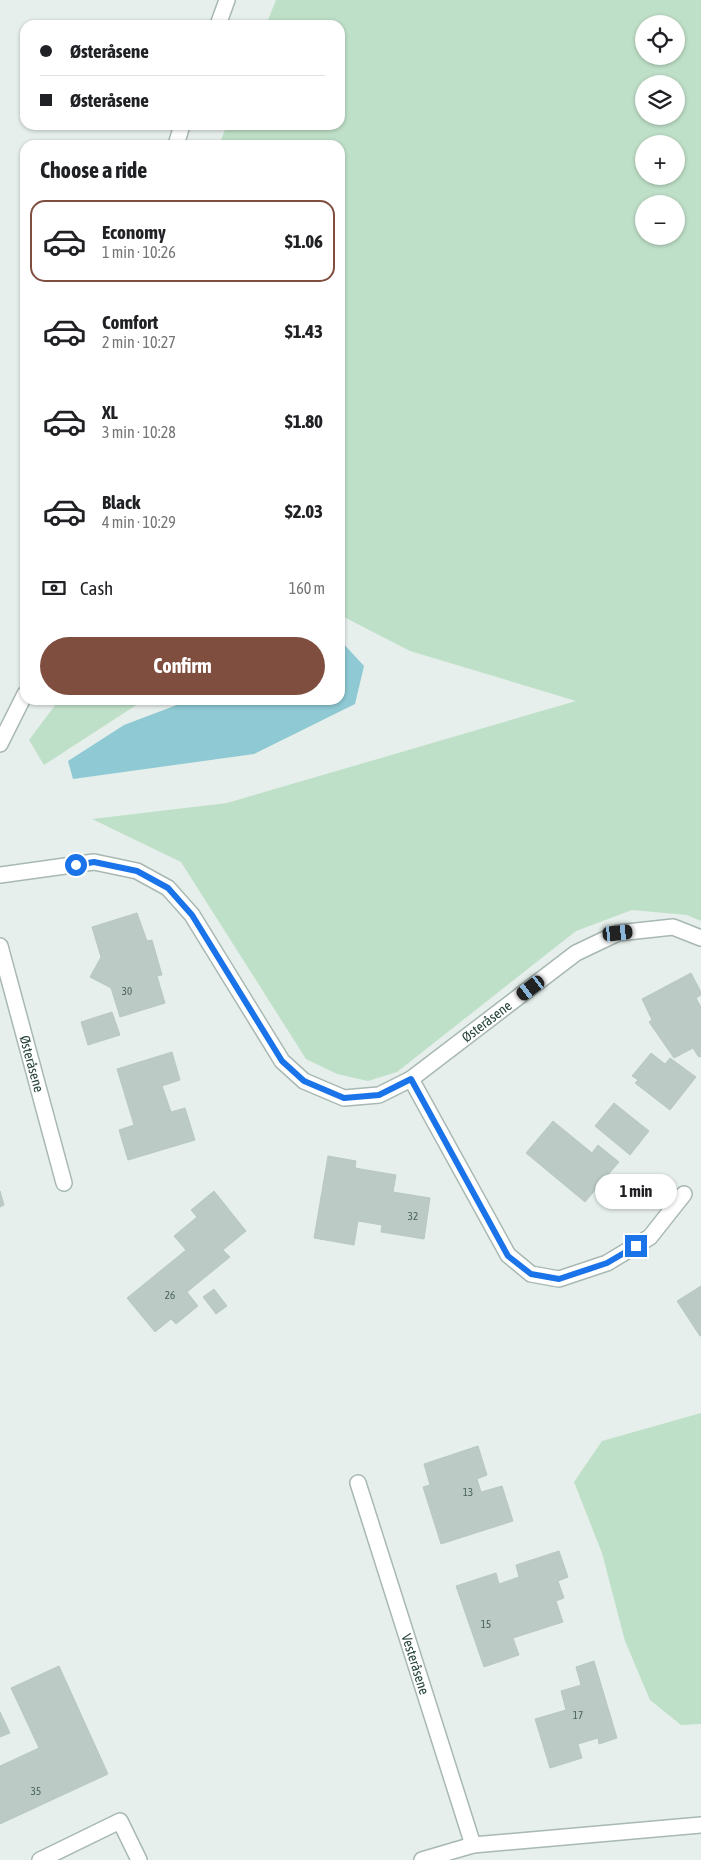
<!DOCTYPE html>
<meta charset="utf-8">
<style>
:root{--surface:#fff;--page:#f6f6f6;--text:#202124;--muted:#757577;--line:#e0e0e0;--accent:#7f4e3f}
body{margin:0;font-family:"Asap Condensed",sans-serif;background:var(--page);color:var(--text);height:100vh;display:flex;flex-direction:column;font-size:19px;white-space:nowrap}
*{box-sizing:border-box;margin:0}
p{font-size:16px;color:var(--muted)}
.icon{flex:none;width:28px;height:28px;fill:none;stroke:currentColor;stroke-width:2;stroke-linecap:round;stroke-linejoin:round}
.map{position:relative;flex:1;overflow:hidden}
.sheet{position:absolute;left:20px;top:140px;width:325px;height:565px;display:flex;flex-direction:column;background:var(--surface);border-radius:15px;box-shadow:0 1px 4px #0004}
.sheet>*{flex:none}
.banner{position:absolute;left:20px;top:20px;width:325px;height:110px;border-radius:15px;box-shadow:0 1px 4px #0004;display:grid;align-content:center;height:110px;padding:0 20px;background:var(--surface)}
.controls{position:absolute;left:635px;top:15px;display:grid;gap:10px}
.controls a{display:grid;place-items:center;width:50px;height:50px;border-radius:50%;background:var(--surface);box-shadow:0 1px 4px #0004;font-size:25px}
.end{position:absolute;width:22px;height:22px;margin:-11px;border:6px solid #1a73e8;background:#fff;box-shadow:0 0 0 2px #fff}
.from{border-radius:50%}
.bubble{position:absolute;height:35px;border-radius:18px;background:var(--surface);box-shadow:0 1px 4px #0004;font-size:16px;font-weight:700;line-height:35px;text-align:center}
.car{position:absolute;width:15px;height:30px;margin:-15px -8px;border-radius:6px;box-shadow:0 0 4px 1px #0007;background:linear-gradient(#222 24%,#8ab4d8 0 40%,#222 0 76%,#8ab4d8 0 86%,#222 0)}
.banner b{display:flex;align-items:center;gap:18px;height:48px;font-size:19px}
.banner b+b{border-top:1px solid var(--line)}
.banner i{width:12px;height:12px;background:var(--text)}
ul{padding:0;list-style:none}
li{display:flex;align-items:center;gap:15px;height:82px;margin:0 10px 8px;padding:0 10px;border:2px solid transparent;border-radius:15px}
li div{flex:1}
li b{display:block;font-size:19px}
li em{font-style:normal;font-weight:700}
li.on{border-color:var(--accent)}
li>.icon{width:45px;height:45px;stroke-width:1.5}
h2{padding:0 20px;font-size:22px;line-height:60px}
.pay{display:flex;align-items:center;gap:12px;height:55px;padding:0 20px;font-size:19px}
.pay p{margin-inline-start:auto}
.button{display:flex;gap:10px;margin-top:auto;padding:10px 20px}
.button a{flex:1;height:58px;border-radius:30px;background:var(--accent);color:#fff;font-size:20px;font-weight:700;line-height:58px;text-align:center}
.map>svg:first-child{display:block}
.green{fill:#bfe0c8;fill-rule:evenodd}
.water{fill:#8ec9d4}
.building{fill:#bbcac4;stroke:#b8c9c2}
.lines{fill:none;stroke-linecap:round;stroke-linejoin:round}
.minor-casing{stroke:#a8b8b2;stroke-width:18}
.minor{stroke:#fff;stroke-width:15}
.route{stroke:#1a73e8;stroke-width:6}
.labels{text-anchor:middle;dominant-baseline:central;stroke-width:5;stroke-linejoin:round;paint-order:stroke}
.number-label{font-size:11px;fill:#4a645c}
.street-label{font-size:14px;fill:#24423a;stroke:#f7fbf9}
</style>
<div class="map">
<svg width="701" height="1860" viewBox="0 0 701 1860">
<rect width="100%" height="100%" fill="#e6efeb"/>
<g class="green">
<path d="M276,0H701V921L687,915L632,910L576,931L397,1072L368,1081L337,1074L306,1059L181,862L92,819L227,803L576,701L410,651L340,615V145H219L227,125H340V25H266ZM644,24H676V56H644ZM644,84H676V116H644ZM644,144H676V176H644ZM644,204H676V236H644Z"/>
<polygon points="59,700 144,700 44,765 29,740"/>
<polygon points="701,1413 701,1724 681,1725 650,1700 625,1641 602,1553 574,1482 602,1441"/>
</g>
<polygon class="water" points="340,640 364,666 355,704 254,754 73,779 68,761 124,725 190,700 340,700"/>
<g class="building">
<polygon points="137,913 147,941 152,940 162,975 157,976 165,1003 120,1017 111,988 90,977 101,957 92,927"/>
<polygon points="691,973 701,992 701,995 696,998 701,1007 701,1057 698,1056 693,1048 674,1058 649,1022 652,1020 642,999"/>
<polygon points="112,1012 120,1035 88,1045 81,1022"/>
<polygon points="172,1052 180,1080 162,1086 171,1112 185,1108 195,1140 128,1160 119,1130 134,1125 117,1069"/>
<polygon points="651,1053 665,1064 670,1058 696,1077 670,1110 635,1083 638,1080 632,1076"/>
<polygon points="614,1103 649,1131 630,1155 595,1126"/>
<polygon points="553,1121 592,1153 598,1145 619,1162 585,1202 526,1153"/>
<polygon points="328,1156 356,1161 355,1168 396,1175 393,1192 430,1198 424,1239 381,1232 382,1225 358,1221 354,1245 314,1238"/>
<polygon points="0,1191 4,1205 0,1207"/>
<polygon points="214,1191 246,1231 223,1250 230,1257 187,1292 198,1306 176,1324 171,1319 155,1332 127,1298 186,1250 174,1236 197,1217 191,1210"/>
<polygon points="701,1286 701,1336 700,1336 677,1301"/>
<polygon points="214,1289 227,1306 216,1314 203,1297"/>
<polygon points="478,1446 487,1475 477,1479 481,1492 502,1486 513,1521 441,1544 423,1487 430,1485 424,1464"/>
<polygon points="559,1551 568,1577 558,1581 564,1598 556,1601 563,1622 513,1638 519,1655 484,1667 456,1586 496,1573 499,1584 519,1577 516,1565"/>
<polygon points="594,1661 617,1738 599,1744 598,1738 578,1744 582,1758 550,1768 535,1719 566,1710 561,1691 581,1685 576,1667"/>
<polygon points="59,1666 108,1774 0,1824 0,1766 39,1748 11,1688"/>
<polygon points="0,1712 10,1733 0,1737"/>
</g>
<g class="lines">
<g class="minor-casing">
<g id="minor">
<polyline points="218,25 227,0"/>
<polyline points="176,145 182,125"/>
<polyline points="0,744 25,694"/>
<path id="s1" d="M0,875L94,862L137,871L168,888L192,915L282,1061L304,1081L344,1098L379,1095L411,1079L576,953L618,933L673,927L701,938"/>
<path id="s2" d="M0,946L64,1183"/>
<polyline points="411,1079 508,1255 531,1274 559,1279 607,1263 650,1237 684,1194"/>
<path id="s3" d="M358,1483L473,1845"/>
<polyline points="40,1860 120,1821 139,1860"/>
<polyline points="422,1860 473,1845 701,1825"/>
</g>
</g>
<use href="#minor" class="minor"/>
</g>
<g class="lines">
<polyline class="route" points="76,865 94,862 137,871 168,888 192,915 282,1061 304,1081 344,1098 379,1095 411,1079 508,1256 531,1274 559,1279 607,1263 636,1246"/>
</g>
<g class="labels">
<g class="number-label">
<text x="127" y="991">30</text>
<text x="413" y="1216">32</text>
<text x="170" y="1295">26</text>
<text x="468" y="1492">13</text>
<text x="486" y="1624">15</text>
<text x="578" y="1715">17</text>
<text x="36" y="1791">35</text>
</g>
<g class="street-label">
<text stroke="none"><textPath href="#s1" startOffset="621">Østeråsene</textPath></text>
<text stroke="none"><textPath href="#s2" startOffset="122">Østeråsene</textPath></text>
<text stroke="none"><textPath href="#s3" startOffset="190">Vesteråsene</textPath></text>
</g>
</g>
</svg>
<div class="controls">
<a><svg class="icon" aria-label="locate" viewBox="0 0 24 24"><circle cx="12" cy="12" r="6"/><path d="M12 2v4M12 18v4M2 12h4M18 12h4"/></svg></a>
<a><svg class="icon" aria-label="layers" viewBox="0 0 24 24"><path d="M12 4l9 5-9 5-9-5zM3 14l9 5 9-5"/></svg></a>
<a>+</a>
<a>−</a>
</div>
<i class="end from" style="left:76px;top:865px"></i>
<i class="end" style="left:636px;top:1246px"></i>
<div class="bubble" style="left:595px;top:1174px;width:82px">1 min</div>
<i class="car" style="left:618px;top:933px;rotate:84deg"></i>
<i class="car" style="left:531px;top:988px;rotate:233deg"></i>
<div class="banner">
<b><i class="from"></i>Østeråsene</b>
<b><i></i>Østeråsene</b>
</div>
<section class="sheet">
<h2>Choose a ride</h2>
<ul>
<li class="on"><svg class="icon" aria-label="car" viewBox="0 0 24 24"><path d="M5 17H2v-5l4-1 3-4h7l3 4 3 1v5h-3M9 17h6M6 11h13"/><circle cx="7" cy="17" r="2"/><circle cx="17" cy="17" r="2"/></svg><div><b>Economy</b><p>1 min · 10:26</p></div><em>$1.06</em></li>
<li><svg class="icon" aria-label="car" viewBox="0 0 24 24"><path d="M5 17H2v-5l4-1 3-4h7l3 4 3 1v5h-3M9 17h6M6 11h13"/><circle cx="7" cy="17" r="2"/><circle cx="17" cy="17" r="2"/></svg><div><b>Comfort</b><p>2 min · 10:27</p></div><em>$1.43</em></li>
<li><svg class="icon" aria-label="car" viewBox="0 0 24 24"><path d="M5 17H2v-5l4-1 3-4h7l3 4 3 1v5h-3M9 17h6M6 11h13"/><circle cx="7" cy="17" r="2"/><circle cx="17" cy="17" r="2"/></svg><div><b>XL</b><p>3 min · 10:28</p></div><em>$1.80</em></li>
<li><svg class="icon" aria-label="car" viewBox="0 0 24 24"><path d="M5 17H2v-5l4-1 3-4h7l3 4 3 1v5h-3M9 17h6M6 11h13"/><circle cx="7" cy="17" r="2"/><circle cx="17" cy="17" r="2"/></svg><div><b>Black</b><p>4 min · 10:29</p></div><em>$2.03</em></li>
</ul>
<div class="pay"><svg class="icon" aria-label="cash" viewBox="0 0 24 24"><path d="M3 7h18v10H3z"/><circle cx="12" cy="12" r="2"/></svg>Cash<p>160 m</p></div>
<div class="button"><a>Confirm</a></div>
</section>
</div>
